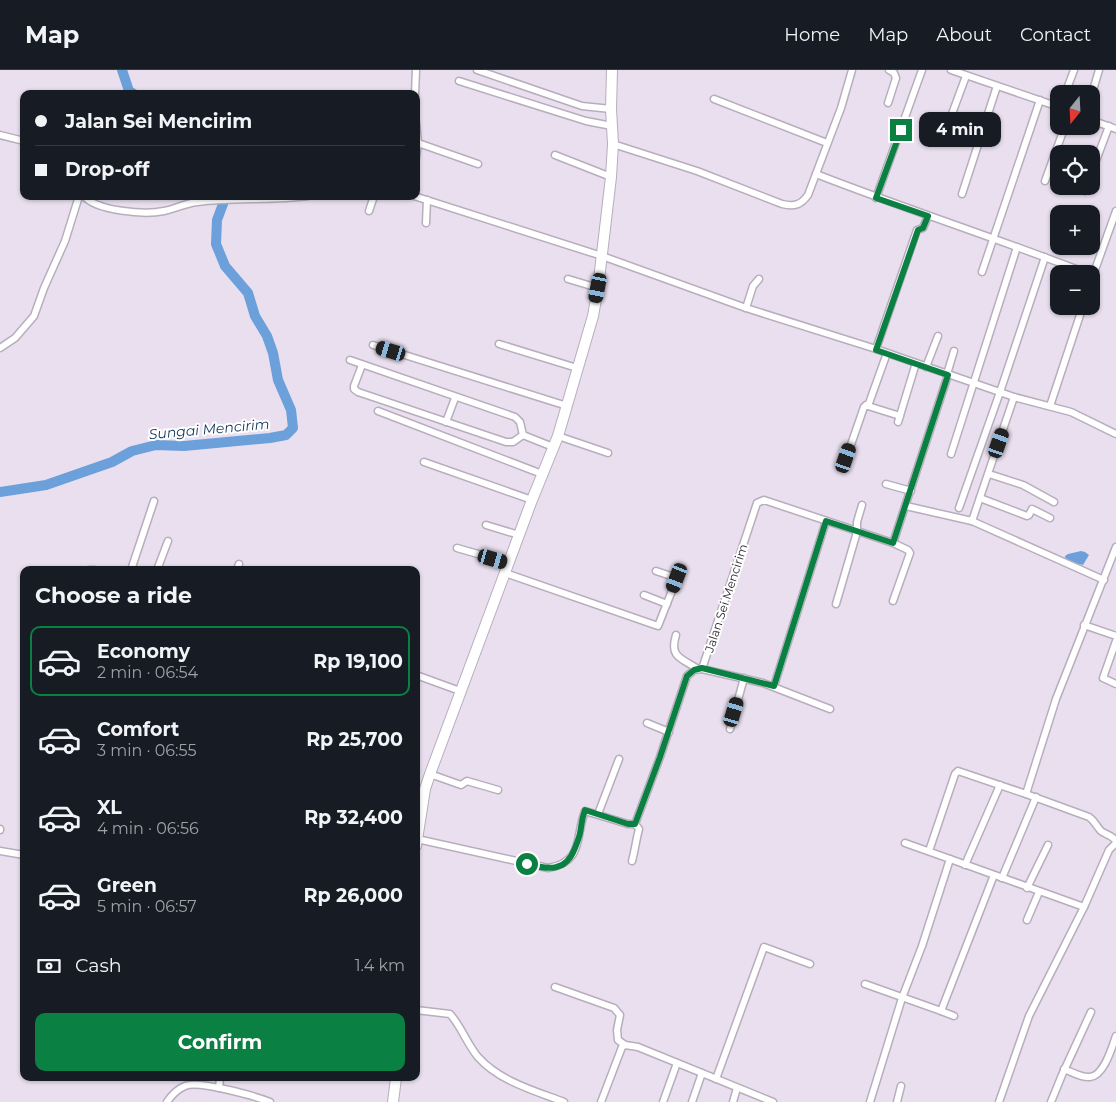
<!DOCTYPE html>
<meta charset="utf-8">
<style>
:root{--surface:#171b24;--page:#20242c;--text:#f1f3f6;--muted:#9ea1a6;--line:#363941;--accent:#0b8043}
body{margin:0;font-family:Montserrat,sans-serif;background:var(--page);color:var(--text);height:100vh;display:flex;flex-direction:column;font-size:19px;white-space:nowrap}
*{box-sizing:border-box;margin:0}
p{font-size:16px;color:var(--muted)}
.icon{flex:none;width:28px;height:28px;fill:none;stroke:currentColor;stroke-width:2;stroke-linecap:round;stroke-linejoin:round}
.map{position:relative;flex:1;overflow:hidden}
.panel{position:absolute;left:20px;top:496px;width:400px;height:515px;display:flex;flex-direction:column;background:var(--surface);border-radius:10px;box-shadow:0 1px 4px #0004}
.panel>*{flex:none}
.top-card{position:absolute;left:20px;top:20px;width:400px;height:110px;border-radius:10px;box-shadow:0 1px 4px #0004;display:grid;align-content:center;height:110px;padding:0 15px;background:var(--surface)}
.needle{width:32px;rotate:198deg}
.fabs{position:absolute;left:1050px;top:15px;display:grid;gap:10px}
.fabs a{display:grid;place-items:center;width:50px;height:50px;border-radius:10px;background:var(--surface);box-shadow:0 1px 4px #0004;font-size:25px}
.end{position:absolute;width:22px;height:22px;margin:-11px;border:6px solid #0b8043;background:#fff;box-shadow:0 0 0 2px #fff}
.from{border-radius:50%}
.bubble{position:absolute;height:35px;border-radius:10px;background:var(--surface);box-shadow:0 1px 4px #0004;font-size:16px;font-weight:700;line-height:35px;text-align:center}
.car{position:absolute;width:15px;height:30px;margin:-15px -8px;border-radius:6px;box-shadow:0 0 4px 1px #0007;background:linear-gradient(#222 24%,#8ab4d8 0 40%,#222 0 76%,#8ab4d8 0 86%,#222 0)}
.top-card b{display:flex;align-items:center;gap:18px;height:48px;font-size:19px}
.top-card b+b{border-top:1px solid var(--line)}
.top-card i{width:12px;height:12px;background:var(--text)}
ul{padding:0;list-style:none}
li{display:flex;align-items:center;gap:15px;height:70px;margin:0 10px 8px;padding:0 5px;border:2px solid transparent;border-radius:10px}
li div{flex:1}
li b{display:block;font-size:19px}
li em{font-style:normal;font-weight:700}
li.current{border-color:var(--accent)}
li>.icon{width:45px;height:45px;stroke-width:1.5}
h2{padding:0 15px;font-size:22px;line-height:60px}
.pay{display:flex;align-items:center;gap:12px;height:55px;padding:0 15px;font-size:19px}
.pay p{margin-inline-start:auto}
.cta{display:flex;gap:10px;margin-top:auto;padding:10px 15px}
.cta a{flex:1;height:58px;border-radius:10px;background:var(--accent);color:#fff;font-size:20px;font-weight:700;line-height:58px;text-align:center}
header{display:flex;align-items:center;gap:30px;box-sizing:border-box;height:70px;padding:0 25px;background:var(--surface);border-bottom:1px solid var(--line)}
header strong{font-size:24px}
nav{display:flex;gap:28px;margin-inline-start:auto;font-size:18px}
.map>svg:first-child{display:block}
.water{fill:#6ba0db}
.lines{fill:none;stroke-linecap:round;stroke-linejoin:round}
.river{stroke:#6ba0db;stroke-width:10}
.street-casing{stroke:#b7aebd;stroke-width:9}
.primary-casing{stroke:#b7aebd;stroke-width:12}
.street{stroke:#fff;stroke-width:6}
.primary{stroke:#fff;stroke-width:10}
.route{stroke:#0b8043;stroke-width:6}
.labels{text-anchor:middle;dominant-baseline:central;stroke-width:4;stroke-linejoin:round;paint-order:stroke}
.street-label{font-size:12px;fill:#2d2a30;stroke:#fff}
.water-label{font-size:14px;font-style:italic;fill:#0f355c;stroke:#fff}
</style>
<header>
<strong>Map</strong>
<nav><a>Home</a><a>Map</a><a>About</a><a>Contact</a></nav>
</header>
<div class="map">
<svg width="1116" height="1032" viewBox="0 0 1116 1032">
<rect width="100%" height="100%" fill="#e9dfef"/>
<polygon class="water" points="1081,481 1085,482 1089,485 1083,495 1066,491 1065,486 1068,484"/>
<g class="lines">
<g class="river">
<polyline points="122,0 129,21 134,24"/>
<polyline points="0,422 46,415 112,392 132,381 156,375 184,376 270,368 286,365 293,358 291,340 278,310 273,283 267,266 255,246 248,223 225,196 216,174 217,150 226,126"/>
</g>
<g class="street-casing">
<g id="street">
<polyline points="477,0 582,36 611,39"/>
<polyline points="951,0 1059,37"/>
<polyline points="459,11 586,51 612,56"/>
<polyline points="415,24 416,0"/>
<polyline points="1065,24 1074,0"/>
<polyline points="1091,27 1099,0"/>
<polyline points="714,29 827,73"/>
<polyline points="888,33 896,8 894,3 889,0"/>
<polyline points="1091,50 1116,59"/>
<polyline points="416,53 418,73 416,87"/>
<polyline points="946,60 966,6"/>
<polyline points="0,65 24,71"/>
<polyline points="418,73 478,94"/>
<path d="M613,74L697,101L782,134C794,137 801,135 808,125L841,38L852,0"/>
<polyline points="555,85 611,107"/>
<path d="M816,104C906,139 999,169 1089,204"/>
<polyline points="1091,104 1109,56"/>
<polyline points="1045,111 1065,56"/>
<polyline points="1085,121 1087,116"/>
<polyline points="962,124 997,16"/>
<path d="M84,126C96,141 145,145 164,141C175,139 186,133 197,132C233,127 271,131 308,126"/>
<polyline points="414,126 602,186 746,238 876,279 1014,327 1071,342 1116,364"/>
<polyline points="876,128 922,0"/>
<polyline points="369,141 374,126"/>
<polyline points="426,153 427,130"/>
<polyline points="982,202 1040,30"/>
<polyline points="568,209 598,218"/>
<polyline points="1091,211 1116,141"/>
<polyline points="746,238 753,216 759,209"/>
<polyline points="499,274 577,298"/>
<polyline points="373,275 567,336"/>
<polyline points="0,278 15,268 34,246 44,218 65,171 79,126"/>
<polyline points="876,279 917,160 923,158 928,146"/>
<polyline points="350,290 515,347 520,352 523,365 553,377"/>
<polyline points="362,295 354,316 354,319 358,322 506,372 513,372 523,365"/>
<polyline points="926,297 938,266"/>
<polyline points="947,304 954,281"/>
<polyline points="868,336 900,346"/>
<polyline points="1050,336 1083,236"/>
<polyline points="378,341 542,404"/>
<polyline points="446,352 455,328"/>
<polyline points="898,352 916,293"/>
<polyline points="558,366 608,383"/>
<polyline points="951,384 1017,177"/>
<polyline points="846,389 864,337 866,335 868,336 887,283"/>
<polyline points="424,392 532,430"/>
<polyline points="989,404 1023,415 1054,432"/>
<polyline points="886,414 911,421"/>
<polyline points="980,428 1027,446 1029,445 1032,439 1050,448"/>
<polyline points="906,436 972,451 1104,510"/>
<polyline points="959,438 1000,322 1045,187"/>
<polyline points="972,451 1014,327"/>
<polyline points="486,455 519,465"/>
<polyline points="893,473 948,305"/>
<polyline points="457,478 509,493"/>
<polyline points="89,500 94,500"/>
<polyline points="131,500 154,431"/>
<polyline points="157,500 168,471"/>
<polyline points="237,500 239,494"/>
<polyline points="505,503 658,556 677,508 656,501"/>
<polyline points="644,525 667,534"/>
<polyline points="836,534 857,462 857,452 862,435"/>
<polyline points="1084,555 1116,566"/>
<path d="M676,565C669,587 681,588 698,599"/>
<polyline points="1116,571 1103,608 1116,614"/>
<polyline points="702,599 757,433 764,430 893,473 908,480 910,483 893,531"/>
<polyline points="416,605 460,621"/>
<polyline points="774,616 826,451"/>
<polyline points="647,653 669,662"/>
<polyline points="730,659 744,608"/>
<polyline points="430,704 461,715 467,711 498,720"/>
<path d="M1026,724L1089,747C1095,751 1096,756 1101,761C1106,765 1112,765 1116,771"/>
<polyline points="598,744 619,689"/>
<polyline points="635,754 660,687 687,606 694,600 702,599 763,613 830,639"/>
<polyline points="0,760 0,759"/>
<path d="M417,769L548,798C584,792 575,767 585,741L628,754H635"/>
<polyline points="0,781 24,785"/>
<polyline points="929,781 955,704 958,701 1026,724 1056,629 1116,477"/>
<polyline points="950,789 1084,837"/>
<path d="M632,791C635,780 636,770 639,759L635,754"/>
<polyline points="965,795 1000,715"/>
<polyline points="1002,808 1036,727"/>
<polyline points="1027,818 1048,775"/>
<polyline points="1027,850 1039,822"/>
<polyline points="865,914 941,941 994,805"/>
<polyline points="555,917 614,938 620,945 617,960 618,970 625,975 638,977 773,1032"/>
<path d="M416,940L450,944C461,956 467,974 478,987C499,1011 535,1021 564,1032"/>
<polyline points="941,941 954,946"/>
<path d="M1064,999C1072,1002 1081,1008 1090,1007C1104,1006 1112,977 1116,966"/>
<polyline points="716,1009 764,877 810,894"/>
<polyline points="219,1018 220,1008"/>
<path d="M167,1032C171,1026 178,1019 185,1016C198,1010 255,1026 270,1032"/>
<polyline points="601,1032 622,977 625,975"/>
<polyline points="663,1032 677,993"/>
<polyline points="692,1032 702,1003"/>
<polyline points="733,1032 737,1018"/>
<polyline points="870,1032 902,928 922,876 950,789 905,773"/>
<polyline points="897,1032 901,1016"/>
<polyline points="999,1032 1029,946 1084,837 1109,780 1116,773"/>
<polyline points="1051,1032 1062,1005 1091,942"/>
</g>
</g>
<g class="primary-casing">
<g id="primary">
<polyline points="416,776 425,719 430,704 532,430 558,366 593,246 598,218 611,107 613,74 611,39 612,0"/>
<polyline points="393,1032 396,1008"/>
</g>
</g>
<use href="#street" class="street"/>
<use href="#primary" class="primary"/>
</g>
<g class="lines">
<path class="route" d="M527,794C549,800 566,802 575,778C577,773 579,768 580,763C582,754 581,751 585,740L628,754H635L660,687L687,606L694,600L702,598L774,616L826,451L893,473L948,305L876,280L918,160L923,158L928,146L876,128L901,60"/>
</g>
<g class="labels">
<g class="street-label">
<text transform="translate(726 528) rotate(-72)">Jalan Sei Mencirim</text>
</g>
<g class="water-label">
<text transform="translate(209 359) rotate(-5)">Sungai Mencirim</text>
</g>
</g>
</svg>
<div class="fabs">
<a><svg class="needle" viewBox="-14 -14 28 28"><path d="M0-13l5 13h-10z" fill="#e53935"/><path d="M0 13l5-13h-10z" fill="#9ea1a6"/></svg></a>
<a><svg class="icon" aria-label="locate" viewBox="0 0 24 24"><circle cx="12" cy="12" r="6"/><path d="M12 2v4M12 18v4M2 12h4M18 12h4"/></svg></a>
<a>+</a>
<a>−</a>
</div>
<i class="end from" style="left:527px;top:794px"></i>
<i class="end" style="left:901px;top:60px"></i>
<div class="bubble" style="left:919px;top:42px;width:82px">4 min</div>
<i class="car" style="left:598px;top:218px;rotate:191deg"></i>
<i class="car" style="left:391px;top:281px;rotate:287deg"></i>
<i class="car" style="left:999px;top:373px;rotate:19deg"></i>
<i class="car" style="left:846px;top:388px;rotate:19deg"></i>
<i class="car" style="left:493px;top:489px;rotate:106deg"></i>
<i class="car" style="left:677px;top:508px;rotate:201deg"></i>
<i class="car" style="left:734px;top:642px;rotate:17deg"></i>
<div class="top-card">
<b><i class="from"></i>Jalan Sei Mencirim</b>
<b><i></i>Drop-off</b>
</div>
<section class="panel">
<h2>Choose a ride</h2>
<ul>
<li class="current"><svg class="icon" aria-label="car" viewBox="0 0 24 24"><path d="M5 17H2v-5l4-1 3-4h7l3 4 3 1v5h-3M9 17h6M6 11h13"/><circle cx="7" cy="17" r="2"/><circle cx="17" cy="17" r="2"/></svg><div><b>Economy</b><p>2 min · 06:54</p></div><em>Rp 19,100</em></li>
<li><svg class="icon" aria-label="car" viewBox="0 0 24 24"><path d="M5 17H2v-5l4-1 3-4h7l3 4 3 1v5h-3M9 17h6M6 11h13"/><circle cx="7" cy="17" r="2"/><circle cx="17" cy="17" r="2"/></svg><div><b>Comfort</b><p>3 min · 06:55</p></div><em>Rp 25,700</em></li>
<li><svg class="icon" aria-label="car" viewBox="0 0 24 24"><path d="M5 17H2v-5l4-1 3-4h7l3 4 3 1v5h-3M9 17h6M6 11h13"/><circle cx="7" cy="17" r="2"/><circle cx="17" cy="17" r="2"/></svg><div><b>XL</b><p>4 min · 06:56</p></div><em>Rp 32,400</em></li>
<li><svg class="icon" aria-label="car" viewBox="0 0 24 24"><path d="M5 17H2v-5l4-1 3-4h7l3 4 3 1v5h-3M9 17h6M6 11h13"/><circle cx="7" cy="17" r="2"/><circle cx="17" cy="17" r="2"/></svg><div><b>Green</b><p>5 min · 06:57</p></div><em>Rp 26,000</em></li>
</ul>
<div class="pay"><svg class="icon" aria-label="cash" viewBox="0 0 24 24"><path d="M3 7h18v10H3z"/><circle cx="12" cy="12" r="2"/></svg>Cash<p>1.4 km</p></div>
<div class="cta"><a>Confirm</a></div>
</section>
</div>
